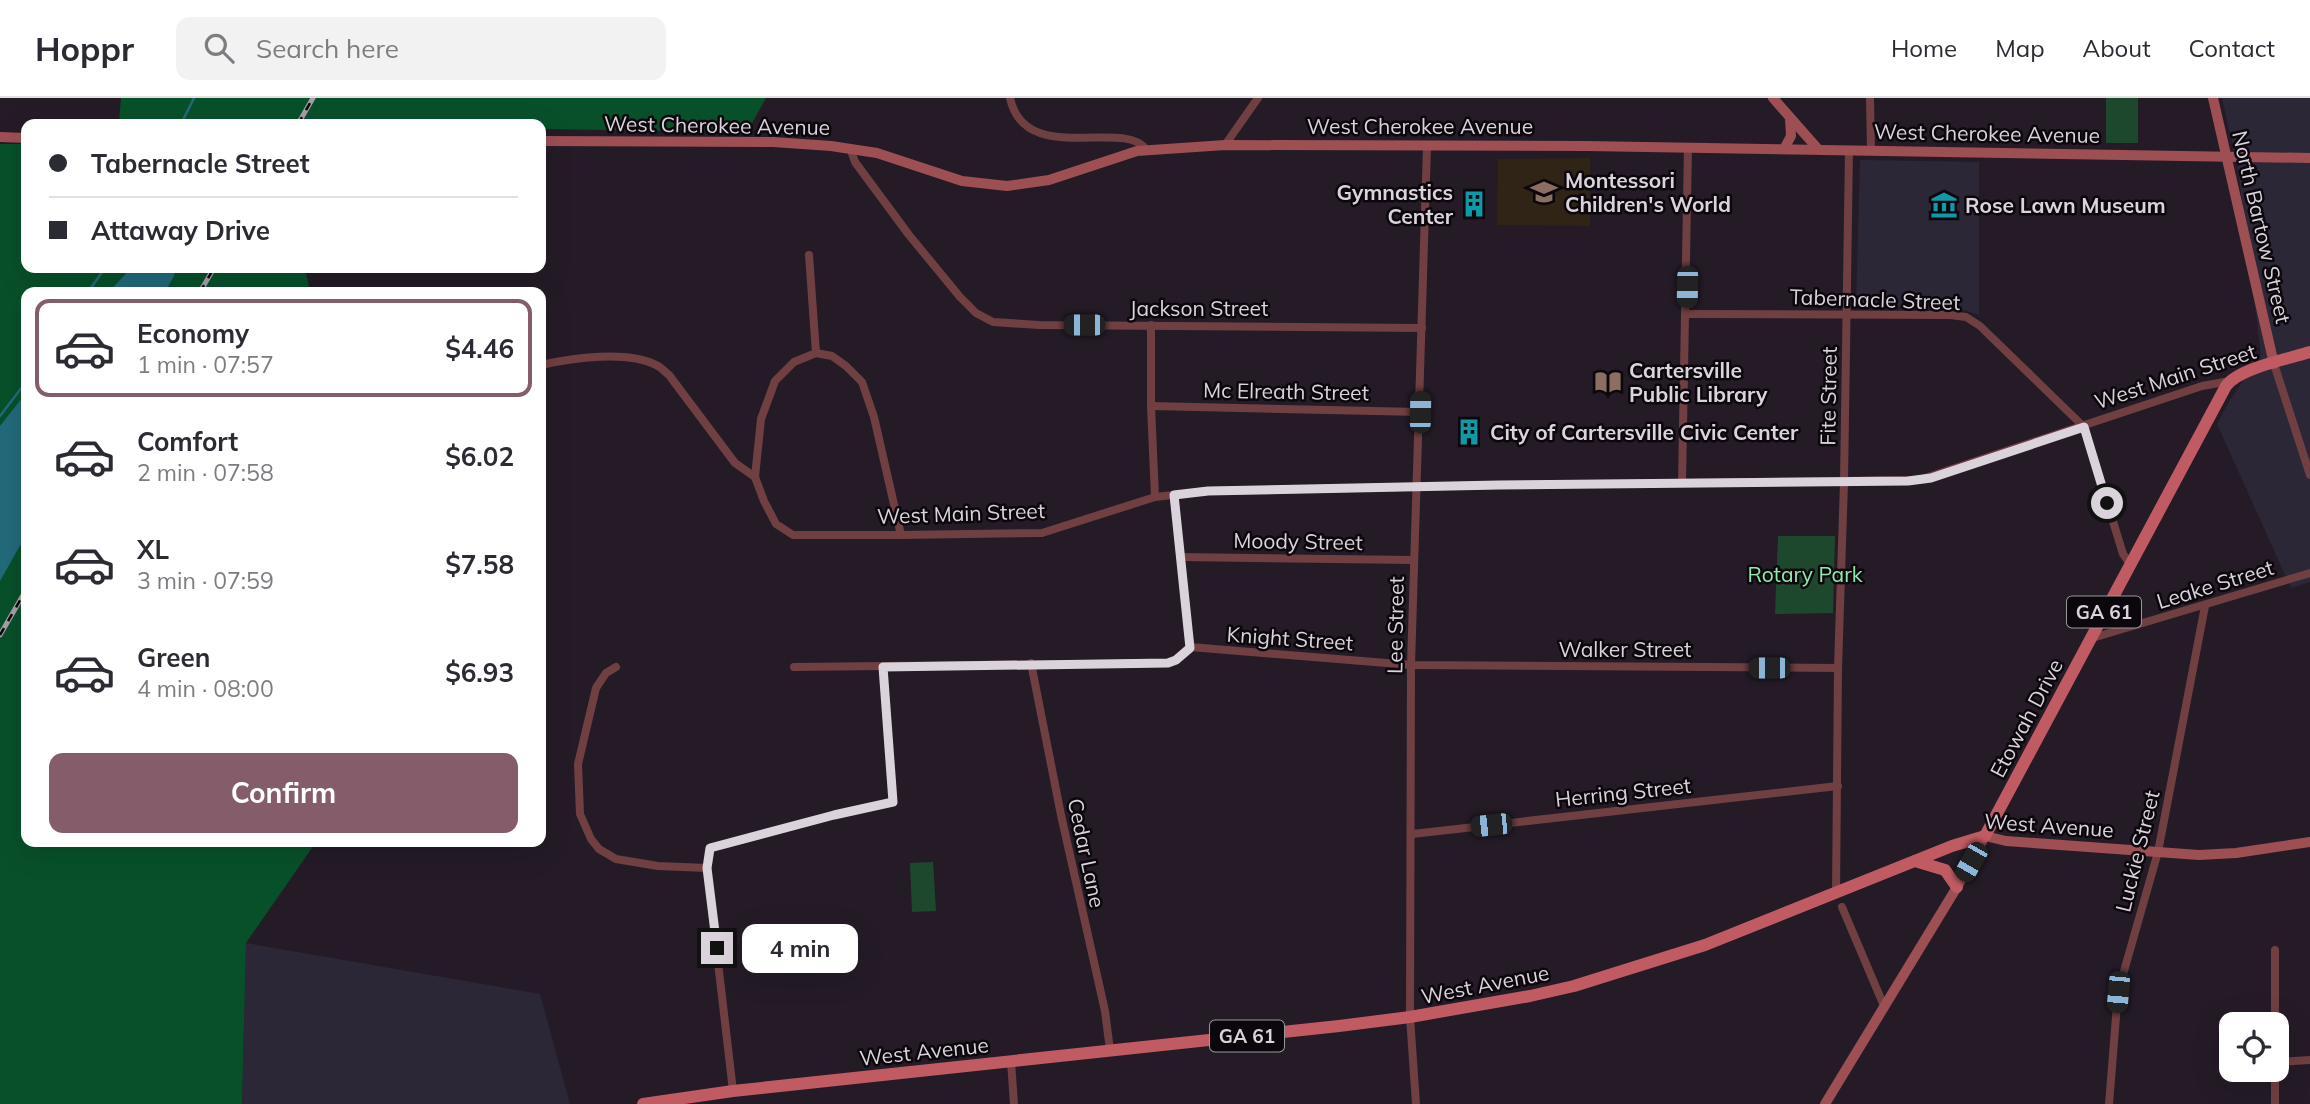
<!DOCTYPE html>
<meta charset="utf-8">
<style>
:root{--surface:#fff;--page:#f2f2f3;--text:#2b2b33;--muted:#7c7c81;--line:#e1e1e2;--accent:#855d6a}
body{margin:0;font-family:Mulish,sans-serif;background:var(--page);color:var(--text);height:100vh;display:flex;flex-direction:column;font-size:26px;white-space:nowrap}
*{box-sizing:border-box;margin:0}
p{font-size:23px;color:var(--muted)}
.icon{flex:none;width:38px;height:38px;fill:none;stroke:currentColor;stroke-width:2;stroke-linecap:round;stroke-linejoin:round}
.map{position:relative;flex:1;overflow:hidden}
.details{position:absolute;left:21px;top:189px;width:525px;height:560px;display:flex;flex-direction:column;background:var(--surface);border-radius:14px;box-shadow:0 7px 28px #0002}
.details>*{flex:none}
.hud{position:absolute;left:21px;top:21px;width:525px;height:154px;border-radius:14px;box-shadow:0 7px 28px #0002;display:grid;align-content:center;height:154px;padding:0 28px;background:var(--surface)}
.controls{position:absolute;left:2219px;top:914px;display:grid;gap:14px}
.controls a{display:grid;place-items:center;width:70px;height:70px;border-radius:14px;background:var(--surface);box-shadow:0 7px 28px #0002;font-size:35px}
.end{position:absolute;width:32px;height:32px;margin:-16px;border:9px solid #dad3db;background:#111;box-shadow:0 0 0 4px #111}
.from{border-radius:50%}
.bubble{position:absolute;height:49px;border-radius:14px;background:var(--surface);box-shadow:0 7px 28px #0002;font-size:23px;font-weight:700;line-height:49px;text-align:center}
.car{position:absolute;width:21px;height:42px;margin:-21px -10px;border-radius:9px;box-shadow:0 0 5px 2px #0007;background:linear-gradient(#222 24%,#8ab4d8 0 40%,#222 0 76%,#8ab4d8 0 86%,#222 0)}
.hud b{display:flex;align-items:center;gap:24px;height:66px;font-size:26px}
.hud b+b{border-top:2px solid var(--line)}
.hud i{width:18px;height:18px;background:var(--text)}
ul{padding:12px 0 0;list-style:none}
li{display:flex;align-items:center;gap:21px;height:98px;margin:0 14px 10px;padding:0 14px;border:4px solid transparent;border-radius:14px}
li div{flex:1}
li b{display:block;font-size:26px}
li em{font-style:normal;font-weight:700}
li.current{border-color:var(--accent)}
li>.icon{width:63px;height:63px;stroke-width:1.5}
.cta{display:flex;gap:14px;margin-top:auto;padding:14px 28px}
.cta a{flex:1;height:80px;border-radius:14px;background:var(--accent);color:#fff;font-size:28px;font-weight:700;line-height:80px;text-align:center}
header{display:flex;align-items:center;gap:42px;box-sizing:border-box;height:98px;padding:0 35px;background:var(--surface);border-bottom:2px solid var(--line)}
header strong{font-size:33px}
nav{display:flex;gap:38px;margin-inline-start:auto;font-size:24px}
.search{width:490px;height:63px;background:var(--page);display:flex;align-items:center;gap:18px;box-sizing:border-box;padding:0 24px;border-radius:14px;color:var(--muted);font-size:26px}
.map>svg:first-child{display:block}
.commercial{fill:#2c2736}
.education{fill:#2f2415}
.green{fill:#1e482d}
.forest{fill:#08502a}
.water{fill:#226a7b}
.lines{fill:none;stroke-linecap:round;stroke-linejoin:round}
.stream{stroke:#226a7b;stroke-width:2.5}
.street{stroke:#703f41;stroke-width:8}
.secondary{stroke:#9d4f54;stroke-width:10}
.primary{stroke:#c05b63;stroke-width:12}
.rail-casing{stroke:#a79fa8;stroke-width:5}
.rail{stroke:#0b070c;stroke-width:2.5;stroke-dasharray:8;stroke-linecap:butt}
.route{stroke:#dad3db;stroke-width:9}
.labels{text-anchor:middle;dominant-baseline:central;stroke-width:5;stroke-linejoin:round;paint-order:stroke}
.shield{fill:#0b070c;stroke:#9c969d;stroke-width:2}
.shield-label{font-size:19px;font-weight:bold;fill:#dad3db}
.street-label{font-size:21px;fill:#dad3db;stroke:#0b070c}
.poi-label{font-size:21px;font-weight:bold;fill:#dad3db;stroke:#0b070c;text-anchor:start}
.park-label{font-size:21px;fill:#90eaad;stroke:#0b070c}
</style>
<header>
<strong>Hoppr</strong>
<div class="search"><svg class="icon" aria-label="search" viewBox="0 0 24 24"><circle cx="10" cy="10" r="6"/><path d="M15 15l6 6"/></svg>Search here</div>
<nav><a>Home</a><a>Map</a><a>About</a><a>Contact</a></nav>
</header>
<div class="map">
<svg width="2310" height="1006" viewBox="0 0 2310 1006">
<rect width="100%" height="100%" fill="#241b27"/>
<g class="commercial">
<polygon points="2222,0 2310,0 2310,484 2291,490 2217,326 2230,302 2261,257 2238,71"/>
<polygon points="1860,62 1979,64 1979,217 1955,209 1856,208"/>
<polygon points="246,845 540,896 570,1006 242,1006"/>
</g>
<polygon class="education" points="1590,60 1590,128 1497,127 1498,61"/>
<g class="green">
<rect x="2106" y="0" width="32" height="45"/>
<polygon points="1778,438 1835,438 1833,515 1775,516"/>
<polygon points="933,764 936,813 912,814 910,765"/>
</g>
<g class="forest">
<polygon points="121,0 766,0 747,34 541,31 541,26 119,24"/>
<polygon points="0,46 26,46 26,170 305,170 310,194 26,194 26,744 316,744 246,845 242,1006 0,1006"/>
</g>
<g class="water">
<polygon points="131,170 175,170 174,178 165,194 109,194"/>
<polygon points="26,295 26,437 0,483 0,328"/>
</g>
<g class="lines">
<g class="stream">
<polyline points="181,26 194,0"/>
<polyline points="88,194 105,170"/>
<polyline points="0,318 26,284"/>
</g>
<g class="street">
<path d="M1010,0C1025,69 1122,20 1146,51"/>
<polyline points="1870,0 1871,52"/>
<polyline points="1225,47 1258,0"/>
<polyline points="850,50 855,64 909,137 960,199 976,215 993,224 1039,227 1422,230"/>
<polyline points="809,157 816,255"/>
<polyline points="1687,216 1950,217 1966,219 1980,228 2084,329 2123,456 2130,466"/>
<polyline points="1151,227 1151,308 1155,399"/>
<polyline points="2274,266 2310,377"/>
<path d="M541,267C572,260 627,252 656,267C661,269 665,274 669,277L735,365L755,379"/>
<polyline points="1151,308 1420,314"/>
<polyline points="1682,385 1688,49"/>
<polyline points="1174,397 1190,549"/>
<polyline points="901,437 874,319 862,284 846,268 832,258 816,255 794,264 775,283 761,321 755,379 764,403 776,426 793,437 901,437 1042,435 1155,399 1208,393 1499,387 1919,382 2202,288 2230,283"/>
<polyline points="1180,459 1414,462"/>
<polyline points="2089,541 2310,475"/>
<polyline points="1031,565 1061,717 1105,913 1110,952"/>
<polyline points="616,569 606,575 596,590 578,666 580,716 591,741 599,751 616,761 658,768 707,770"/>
<polyline points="794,569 1168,565 1176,562 1190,549 1411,567 1838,570"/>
<polyline points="1412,736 1838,688"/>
<polyline points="1836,796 1838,570 1844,384 1849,52"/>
<polyline points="1842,809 1884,908"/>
<polyline points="2275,852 2275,926"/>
<polyline points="1011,963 1014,1006"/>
<polyline points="2277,964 2310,962"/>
<polyline points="733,993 707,770 711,750 834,717 893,704 883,569"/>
<polyline points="1416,1006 1410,919 1411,567 1427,48"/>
<polyline points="2109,1006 2118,894 2158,754 2205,508"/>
<polyline points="2275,1006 2275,971"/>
</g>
<g class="secondary">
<polyline points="1773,0 1818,51"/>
<polyline points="2213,0 2274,266"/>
<polyline points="0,39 26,40"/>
<polyline points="541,43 773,44 831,48 877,55 962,83 1007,88 1049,82 1137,53 1225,47 1586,48 2310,60"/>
<polyline points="1784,51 1791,38 1790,20"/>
<polyline points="1825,1006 1957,789 1985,738 2006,743 2199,757 2236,755 2310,744"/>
</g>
<g class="primary">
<polyline points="1915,763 1945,772 1957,789"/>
<path d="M643,1006L733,993L1339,928L1410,919L1530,898L1574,888L1705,847L1952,748L1985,738L2226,288C2239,270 2288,261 2310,254"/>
</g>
<g class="rail-casing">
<g id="rail">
<polyline points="298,26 313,0"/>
<polyline points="200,194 214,170"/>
<polyline points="0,537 26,492"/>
</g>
</g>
<use href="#rail" class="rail"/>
</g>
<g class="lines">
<polyline class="route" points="717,850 707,770 710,750 834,717 893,704 883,569 1168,565 1176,562 1190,550 1174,397 1208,393 1499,387 1908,383 1931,380 2084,329 2107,405"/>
</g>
<defs>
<g id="school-bare" transform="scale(2.1)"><path d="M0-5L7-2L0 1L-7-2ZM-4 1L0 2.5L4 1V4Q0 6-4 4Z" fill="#8d6e63" stroke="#0b070c" stroke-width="2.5" paint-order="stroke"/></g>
<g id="building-bare" transform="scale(2.1)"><path d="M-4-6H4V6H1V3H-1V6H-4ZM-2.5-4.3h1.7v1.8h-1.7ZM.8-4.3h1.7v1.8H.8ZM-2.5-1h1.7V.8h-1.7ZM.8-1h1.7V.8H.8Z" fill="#0f9aa8" stroke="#0b070c" stroke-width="2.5" paint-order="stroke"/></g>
<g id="museum-bare" transform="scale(2.1)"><path d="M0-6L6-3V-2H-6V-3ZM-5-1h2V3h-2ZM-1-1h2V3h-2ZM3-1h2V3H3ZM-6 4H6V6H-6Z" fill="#0f9aa8" stroke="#0b070c" stroke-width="2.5" paint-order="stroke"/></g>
<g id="library-bare" transform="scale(2.1)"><path d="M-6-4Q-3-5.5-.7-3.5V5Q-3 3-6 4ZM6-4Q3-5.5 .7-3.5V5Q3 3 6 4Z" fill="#8d6e63" stroke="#0b070c" stroke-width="2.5" paint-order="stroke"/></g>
</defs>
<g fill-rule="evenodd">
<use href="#school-bare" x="1544" y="94"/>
<use href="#building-bare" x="1474" y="106"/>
<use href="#museum-bare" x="1944" y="107"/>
<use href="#library-bare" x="1608" y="284"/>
<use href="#building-bare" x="1469" y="334"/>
</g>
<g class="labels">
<g class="shield">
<rect x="2067" y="498.5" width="74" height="31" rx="5"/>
<rect x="1210" y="922.5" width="74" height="31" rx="5"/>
</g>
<g class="shield-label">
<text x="2104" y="514">GA 61</text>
<text x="1247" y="938">GA 61</text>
</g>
<g class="street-label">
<text transform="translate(717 27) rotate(1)">West Cherokee Avenue</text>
<text x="1420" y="28">West Cherokee Avenue</text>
<text transform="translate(1987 35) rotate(1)">West Cherokee Avenue</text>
<text transform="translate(2262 129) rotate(77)">North Bartow Street</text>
<text transform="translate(1875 201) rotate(2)">Tabernacle Street</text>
<text x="1199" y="210">Jackson Street</text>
<text transform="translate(2175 278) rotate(-18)">West Main Street</text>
<text transform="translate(1286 293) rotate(1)">Mc Elreath Street</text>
<text transform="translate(1828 298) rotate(-89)">Fite Street</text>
<text transform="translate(961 415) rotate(-2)">West Main Street</text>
<text transform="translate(1298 443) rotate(1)">Moody Street</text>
<text transform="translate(2215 486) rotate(-17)">Leake Street</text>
<text transform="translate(1395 527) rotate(-89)">Lee Street</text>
<text transform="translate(1290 540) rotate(4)">Knight Street</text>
<text x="1625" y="551">Walker Street</text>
<text transform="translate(2026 620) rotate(-62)">Etowah Drive</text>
<text transform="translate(1623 694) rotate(-6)">Herring Street</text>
<text transform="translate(2049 727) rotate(4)">West Avenue</text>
<text transform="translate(2137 753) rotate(-76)">Luckie Street</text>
<text transform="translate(1087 755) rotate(78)">Cedar Lane</text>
<text transform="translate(1485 886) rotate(-11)">West Avenue</text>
<text transform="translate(924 953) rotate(-6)">West Avenue</text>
</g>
<g class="poi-label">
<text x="1565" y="82">Montessori<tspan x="1565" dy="24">Children's World</tspan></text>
<text x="1453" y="94" text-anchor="end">Gymnastics<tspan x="1453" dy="24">Center</tspan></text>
<text x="1965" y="107">Rose Lawn Museum</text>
<text x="1629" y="272">Cartersville<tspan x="1629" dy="24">Public Library</tspan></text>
<text x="1490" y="334">City of Cartersville Civic Center</text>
</g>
<g class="park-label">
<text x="1805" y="476">Rotary Park</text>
</g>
</g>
</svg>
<div class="controls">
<a><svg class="icon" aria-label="locate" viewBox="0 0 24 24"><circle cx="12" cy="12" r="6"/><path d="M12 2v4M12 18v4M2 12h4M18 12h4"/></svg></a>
</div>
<i class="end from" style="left:2107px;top:405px"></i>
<i class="end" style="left:717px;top:850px"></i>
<div class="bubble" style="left:742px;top:826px;width:116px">4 min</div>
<i class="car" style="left:1687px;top:189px;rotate:181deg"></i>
<i class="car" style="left:1084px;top:227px;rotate:270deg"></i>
<i class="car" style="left:1420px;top:314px;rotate:1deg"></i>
<i class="car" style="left:1769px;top:570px;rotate:270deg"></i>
<i class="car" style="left:1491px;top:727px;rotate:264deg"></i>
<i class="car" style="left:1971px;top:764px;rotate:210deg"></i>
<i class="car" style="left:2118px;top:894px;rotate:185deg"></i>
<div class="hud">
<b><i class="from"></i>Tabernacle Street</b>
<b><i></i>Attaway Drive</b>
</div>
<section class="details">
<ul>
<li class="current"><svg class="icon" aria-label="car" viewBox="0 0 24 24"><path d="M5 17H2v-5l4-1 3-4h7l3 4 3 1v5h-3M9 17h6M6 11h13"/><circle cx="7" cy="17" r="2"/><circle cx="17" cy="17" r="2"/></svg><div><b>Economy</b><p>1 min · 07:57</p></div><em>$4.46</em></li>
<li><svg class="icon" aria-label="car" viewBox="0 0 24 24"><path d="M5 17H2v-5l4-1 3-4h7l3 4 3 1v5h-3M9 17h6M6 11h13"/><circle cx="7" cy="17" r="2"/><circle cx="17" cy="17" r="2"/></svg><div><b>Comfort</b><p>2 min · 07:58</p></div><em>$6.02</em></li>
<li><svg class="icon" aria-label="car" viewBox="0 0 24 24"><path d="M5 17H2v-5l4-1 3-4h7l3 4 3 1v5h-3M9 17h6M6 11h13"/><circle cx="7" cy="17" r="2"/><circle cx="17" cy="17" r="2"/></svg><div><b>XL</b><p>3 min · 07:59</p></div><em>$7.58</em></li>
<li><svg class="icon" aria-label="car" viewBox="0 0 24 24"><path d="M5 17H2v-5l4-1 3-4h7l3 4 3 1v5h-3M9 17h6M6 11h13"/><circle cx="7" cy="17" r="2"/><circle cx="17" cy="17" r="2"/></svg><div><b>Green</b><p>4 min · 08:00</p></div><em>$6.93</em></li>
</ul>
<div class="cta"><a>Confirm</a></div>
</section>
</div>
